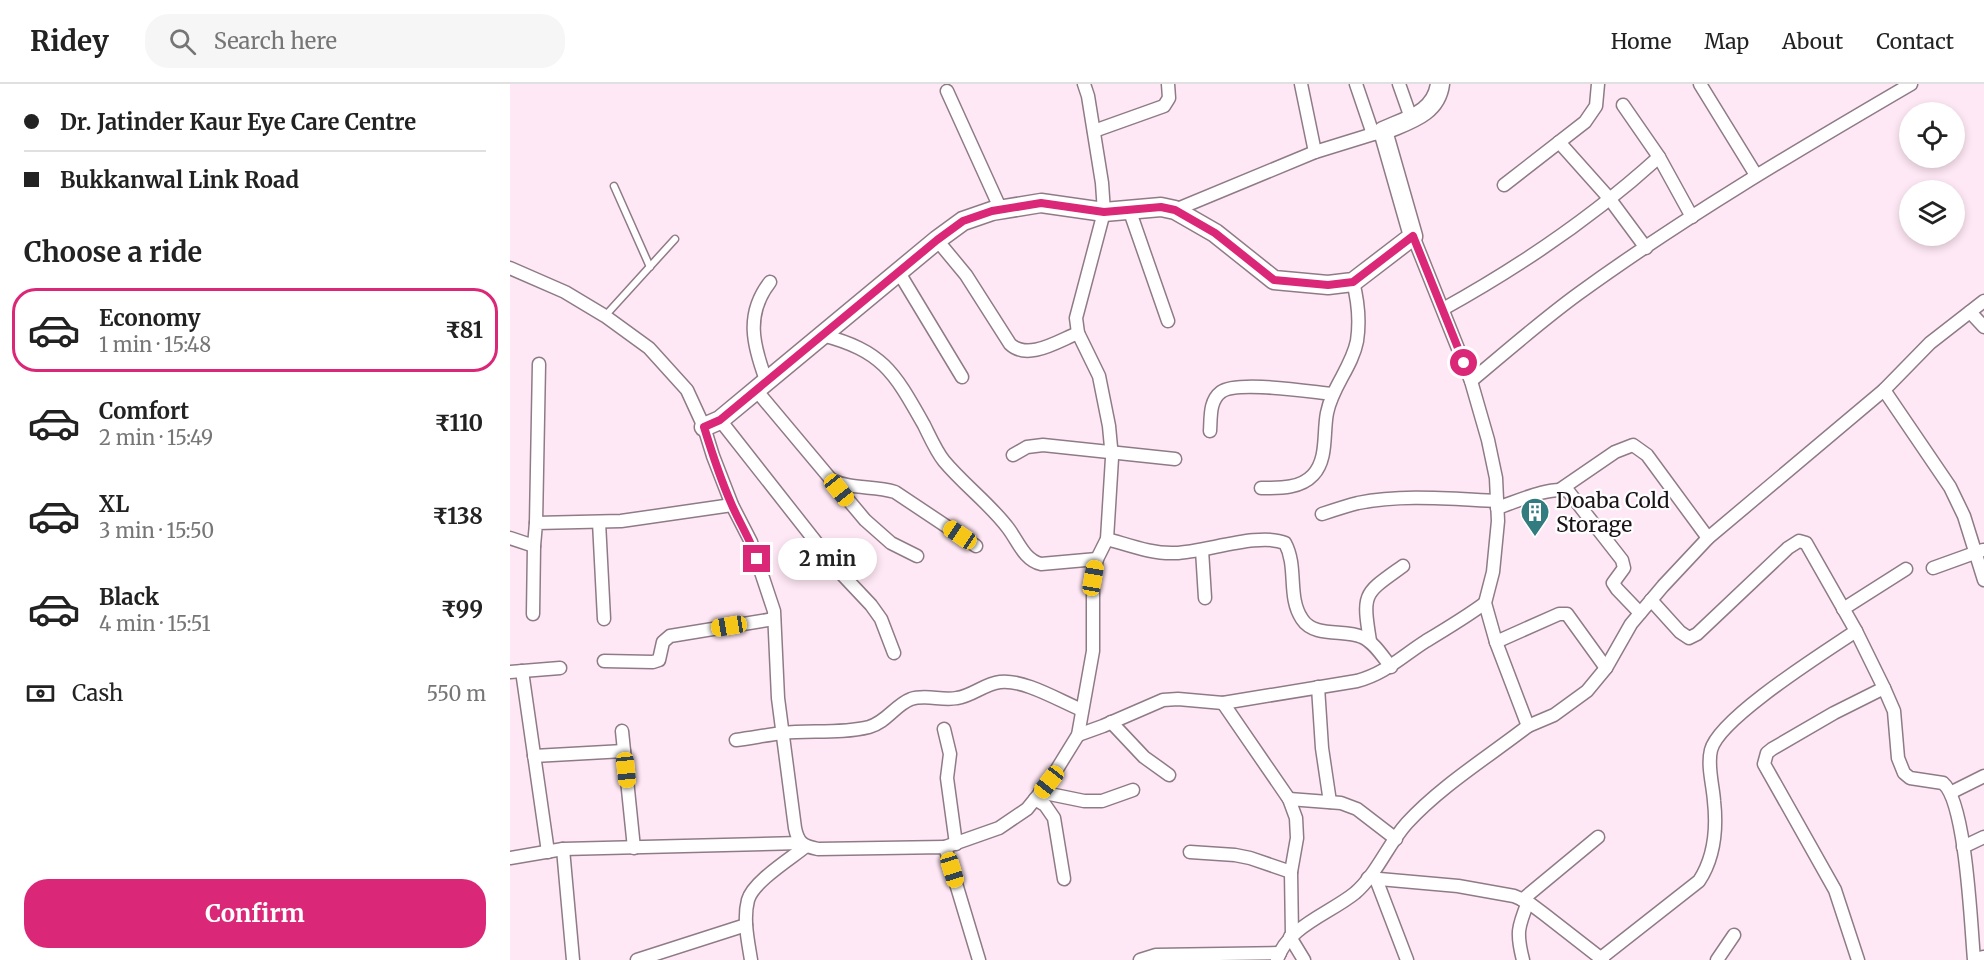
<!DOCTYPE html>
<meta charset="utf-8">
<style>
:root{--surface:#fff;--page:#f6f6f6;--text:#222;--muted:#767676;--line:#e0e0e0;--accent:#db2777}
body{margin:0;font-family:Merriweather,serif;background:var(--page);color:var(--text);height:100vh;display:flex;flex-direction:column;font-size:22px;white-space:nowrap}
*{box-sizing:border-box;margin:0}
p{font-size:20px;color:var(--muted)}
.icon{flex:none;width:33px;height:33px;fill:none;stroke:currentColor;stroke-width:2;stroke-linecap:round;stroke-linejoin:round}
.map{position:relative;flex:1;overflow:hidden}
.details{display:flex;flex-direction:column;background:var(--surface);width:510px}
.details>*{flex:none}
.guide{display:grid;align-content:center;height:132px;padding:0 24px;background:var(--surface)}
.tools{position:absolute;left:1389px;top:18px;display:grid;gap:12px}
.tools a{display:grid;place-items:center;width:66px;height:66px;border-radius:50%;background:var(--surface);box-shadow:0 3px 9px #0003;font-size:30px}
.end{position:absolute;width:27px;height:27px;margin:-14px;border:8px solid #db2777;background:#fff;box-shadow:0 0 0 3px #fff}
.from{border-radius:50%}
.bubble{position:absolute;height:42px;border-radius:21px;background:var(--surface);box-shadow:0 3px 9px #0003;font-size:20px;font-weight:700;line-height:42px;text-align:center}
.car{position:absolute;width:18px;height:36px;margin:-18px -9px;border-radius:8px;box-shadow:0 0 4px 2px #0007;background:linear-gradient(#f5c518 24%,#345 0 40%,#f5c518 0 76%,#345 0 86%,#f5c518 0)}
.guide b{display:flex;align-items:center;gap:21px;height:57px;font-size:22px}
.guide b+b{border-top:2px solid var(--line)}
.guide i{width:15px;height:15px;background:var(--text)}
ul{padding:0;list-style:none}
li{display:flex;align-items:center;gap:18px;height:84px;margin:0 12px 9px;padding:0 12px;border:3px solid transparent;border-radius:24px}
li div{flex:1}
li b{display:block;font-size:22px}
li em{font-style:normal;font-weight:700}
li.current{border-color:var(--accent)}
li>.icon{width:54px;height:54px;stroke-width:1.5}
h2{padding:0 24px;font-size:27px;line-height:72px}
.pay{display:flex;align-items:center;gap:15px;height:66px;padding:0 24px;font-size:22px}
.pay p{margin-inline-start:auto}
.cta{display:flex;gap:12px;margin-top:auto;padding:12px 24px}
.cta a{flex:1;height:69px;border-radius:24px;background:var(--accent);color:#fff;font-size:24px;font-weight:700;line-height:69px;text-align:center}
header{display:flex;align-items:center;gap:36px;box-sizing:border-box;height:84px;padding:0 30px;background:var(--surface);border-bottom:2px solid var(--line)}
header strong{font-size:28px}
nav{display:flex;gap:33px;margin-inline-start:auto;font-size:21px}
.search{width:420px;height:54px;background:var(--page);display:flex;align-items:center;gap:15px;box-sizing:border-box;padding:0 21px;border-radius:24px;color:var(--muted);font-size:22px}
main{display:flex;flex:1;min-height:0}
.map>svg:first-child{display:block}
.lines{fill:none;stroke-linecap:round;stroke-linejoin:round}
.lane-casing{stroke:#8f7b86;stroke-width:9}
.street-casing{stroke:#8f7b86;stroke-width:15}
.secondary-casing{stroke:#8f7b86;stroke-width:21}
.lane{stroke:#fff;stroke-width:6}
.street{stroke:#fff;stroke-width:12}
.secondary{stroke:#fff;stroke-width:18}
.route{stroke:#db2777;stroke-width:8}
.labels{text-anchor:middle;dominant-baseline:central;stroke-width:4.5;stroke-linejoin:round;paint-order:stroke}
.poi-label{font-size:21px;fill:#1a1217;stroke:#fff;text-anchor:start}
</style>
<header>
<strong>Ridey</strong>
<div class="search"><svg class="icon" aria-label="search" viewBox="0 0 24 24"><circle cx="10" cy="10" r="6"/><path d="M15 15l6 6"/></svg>Search here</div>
<nav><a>Home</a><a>Map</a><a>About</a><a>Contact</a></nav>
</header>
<main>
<section class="details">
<div class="guide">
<b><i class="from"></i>Dr. Jatinder Kaur Eye Care Centre</b>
<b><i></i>Bukkanwal Link Road</b>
</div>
<h2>Choose a ride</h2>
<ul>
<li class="current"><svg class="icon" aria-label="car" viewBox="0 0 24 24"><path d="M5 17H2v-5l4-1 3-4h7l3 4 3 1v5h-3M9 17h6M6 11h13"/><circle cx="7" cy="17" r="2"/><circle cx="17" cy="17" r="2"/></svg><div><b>Economy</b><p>1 min · 15:48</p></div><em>₹81</em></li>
<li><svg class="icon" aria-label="car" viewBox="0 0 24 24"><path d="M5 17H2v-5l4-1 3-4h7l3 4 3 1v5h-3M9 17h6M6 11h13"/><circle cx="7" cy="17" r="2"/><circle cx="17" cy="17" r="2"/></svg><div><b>Comfort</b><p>2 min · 15:49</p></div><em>₹110</em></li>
<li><svg class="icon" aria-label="car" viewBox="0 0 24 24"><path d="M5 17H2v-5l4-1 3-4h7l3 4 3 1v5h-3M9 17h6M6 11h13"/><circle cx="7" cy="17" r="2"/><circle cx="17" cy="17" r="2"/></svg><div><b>XL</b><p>3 min · 15:50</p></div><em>₹138</em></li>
<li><svg class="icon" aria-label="car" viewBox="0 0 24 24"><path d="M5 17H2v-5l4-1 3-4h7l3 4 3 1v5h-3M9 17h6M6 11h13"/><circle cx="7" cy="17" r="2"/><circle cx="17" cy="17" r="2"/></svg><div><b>Black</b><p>4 min · 15:51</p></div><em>₹99</em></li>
</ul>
<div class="pay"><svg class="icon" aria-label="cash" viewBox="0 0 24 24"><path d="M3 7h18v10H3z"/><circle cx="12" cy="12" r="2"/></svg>Cash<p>550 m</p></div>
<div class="cta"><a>Confirm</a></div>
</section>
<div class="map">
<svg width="1474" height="876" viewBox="0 0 1474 876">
<rect width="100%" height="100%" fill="#ffe8f5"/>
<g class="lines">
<g class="lane-casing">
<g id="lane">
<polyline points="104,102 140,183"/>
<polyline points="95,232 165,155"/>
</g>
</g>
<g class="street-casing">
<g id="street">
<polyline points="791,0 805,68"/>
<polyline points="846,0 863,50"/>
<polyline points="889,0 901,34"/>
<polyline points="1190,0 1246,91"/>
<polyline points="437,7 491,126"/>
<polyline points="1113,21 1149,73 1182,133"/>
<polyline points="584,47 654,22 659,14 658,0"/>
<polyline points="1049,58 1099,114 1136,164"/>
<polyline points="994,101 1075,38 1086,22 1088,0"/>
<polyline points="619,125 658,237"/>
<polyline points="665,126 805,68 873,47"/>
<path d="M427,156L456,191L500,260C518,277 548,257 568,249"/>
<path d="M0,184L55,208L95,232L139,264L177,306L194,343L203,372L222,421L241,458L264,527L268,614L285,744C288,759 293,762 308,765L435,763L469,876"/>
<polyline points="388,187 452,293"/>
<path d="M933,225C1009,183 1084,132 1149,73"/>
<polyline points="1460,228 1474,243"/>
<path d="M312,251C373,267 384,288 414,341C420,353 426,367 434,377C454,401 479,419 498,444C508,457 514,476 531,480L587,475"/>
<path d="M256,296C243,261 235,230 260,198"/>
<path d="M961,297C997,267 1031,237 1068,210C1174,133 1288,66 1401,0"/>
<polyline points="246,306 355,436 381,459 407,472"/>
<polyline points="1374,306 1440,403 1454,432 1474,496"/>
<polyline points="210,336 328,486 361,521 371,535 384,569"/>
<path d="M700,347C701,334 699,317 711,308C727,296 801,308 823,310"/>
<polyline points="503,371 517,363 533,361 665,375"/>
<path d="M322,396C342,406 364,401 385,408L466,462"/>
<path d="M751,404C769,404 790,405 803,391C818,375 813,349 817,329C822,303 842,283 847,257C850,237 848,217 843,198"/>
<polyline points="1051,405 1105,368 1123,361 1137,371 1198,454"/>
<path d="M987,424C1006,418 1039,402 1058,407L1112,476L1114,484L1103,499L1107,505L1130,529"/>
<path d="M812,430C824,426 836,422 848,419C893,410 941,415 987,417"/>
<polyline points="89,438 94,535"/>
<polyline points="26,439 29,280"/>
<polyline points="0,454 24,462 26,439 111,437 222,421"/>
<path d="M597,455C619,461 642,470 665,469C696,468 749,448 775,459C788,483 777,513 792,535C804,554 835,545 852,553C864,558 873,573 881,583"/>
<polyline points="692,466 695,514"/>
<polyline points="1423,484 1473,466"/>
<path d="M1141,516L1170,548L1179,554L1187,550L1278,464L1289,457L1296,459L1346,547L1374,604L1384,627L1388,674L1394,689L1400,694L1433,699C1456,718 1461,842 1464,876"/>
<polyline points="1333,525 1396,485"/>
<polyline points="23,530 24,462"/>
<path d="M860,557C852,508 854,510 893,482"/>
<polyline points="986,558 1049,530 1057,530 1096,584"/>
<polyline points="94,577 143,578 149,576 153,558 160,552 264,535"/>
<polyline points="12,587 38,768"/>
<polyline points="0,588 50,584"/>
<polyline points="808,603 812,664 820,718"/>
<polyline points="713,619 779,715 786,734 787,754 781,788 782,851"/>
<polyline points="601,638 634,673 659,691"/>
<polyline points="1018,642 1044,631 1077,607 1096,584 1121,540 1153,502 1198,454 1374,306 1420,259 1474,217"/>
<polyline points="434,645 440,670 437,694 446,760"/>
<polyline points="112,647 124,764"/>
<path d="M568,651L593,642L653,616L668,615L713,619L847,597C876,589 891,573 916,557C936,545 956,533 975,519"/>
<path d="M226,656C241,654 257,651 272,649C300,646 331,650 359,643C377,638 385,621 401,615C416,610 432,617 447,614C462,612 474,600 490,598C514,595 550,617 572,626"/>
<polyline points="24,672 114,667"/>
<polyline points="530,708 574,717 592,717 623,706"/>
<polyline points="1442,708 1474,692"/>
<polyline points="525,715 535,721 544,734 554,795"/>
<polyline points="779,715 831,719 847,725 886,755"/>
<polyline points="435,763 489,744 517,725 539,698 568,651 583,567 583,494 587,475 597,455 602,374 599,342 589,292 568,249 566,234 594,128 592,99 578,12 574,0"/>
<polyline points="1453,763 1474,753"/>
<polyline points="53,765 63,876"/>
<polyline points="680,768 725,771 740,774 781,788"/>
<polyline points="0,774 53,765 291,759"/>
<polyline points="858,794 948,802 1004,812 1018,818 1034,830 1093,876"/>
<polyline points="866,795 897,876"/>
<polyline points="1012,816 1088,753"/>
<polyline points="780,853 794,876"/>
<path d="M1091,874L1189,797C1204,774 1207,744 1204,717C1203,701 1197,682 1201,666C1209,634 1315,568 1346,547"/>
<polyline points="127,876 236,841"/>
<path d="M241,876C238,857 233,835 238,816C243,798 280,775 295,763"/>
<polyline points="630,876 646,871 770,869"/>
<path d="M767,876C778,842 819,830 845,809C867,790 878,760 897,739C931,702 978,673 1018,642L986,558L975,519L983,488L988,437L986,394L978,356L961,297L903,152"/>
<path d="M1013,876C1006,849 1008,843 1018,818"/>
<polyline points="1207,876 1224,851"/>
<polyline points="1348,876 1325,806 1254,680 1257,669 1262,665 1324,629 1374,604"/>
</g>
</g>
<g class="secondary-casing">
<g id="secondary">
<path d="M194,343L210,336L427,156L453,137L482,127L531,119L594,128L651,123L665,126L705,149L764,196L818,201L843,198L903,152L873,47C897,36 926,30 930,0"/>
<polyline points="1473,876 1474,876"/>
</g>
</g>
<use href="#lane" class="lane"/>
<use href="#street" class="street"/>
<use href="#secondary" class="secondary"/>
</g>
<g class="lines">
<path class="route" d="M247,475C240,455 229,438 221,419C210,394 202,369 194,343L210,336L427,156L453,137L482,127L531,119L594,128L651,123L665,126L705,149L764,196L818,201L843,198L903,152L954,279"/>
</g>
<defs>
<g id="building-pin" transform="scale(1.5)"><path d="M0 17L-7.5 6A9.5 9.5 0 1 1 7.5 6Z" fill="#327b7e" stroke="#fff"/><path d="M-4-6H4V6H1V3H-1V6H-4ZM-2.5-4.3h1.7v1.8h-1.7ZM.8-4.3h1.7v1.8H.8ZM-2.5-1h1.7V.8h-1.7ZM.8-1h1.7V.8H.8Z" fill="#fff"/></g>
</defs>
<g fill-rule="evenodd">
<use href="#building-pin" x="1025" y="428"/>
</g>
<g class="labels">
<g class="poi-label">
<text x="1046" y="416">Doaba Cold<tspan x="1046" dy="24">Storage</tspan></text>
</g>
</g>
</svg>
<div class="tools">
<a><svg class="icon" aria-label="locate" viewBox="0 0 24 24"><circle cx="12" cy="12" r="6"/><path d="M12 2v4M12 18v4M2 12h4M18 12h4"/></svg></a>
<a><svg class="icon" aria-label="layers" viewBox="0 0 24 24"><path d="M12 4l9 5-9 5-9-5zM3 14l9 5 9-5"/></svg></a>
</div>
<i class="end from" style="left:954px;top:279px"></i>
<i class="end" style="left:247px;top:475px"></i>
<div class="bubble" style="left:268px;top:454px;width:99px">2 min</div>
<i class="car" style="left:329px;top:406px;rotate:141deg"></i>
<i class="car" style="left:450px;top:451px;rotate:304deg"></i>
<i class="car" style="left:583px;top:494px;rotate:10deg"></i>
<i class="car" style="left:219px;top:542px;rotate:261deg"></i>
<i class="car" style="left:116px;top:686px;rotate:174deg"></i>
<i class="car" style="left:539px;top:698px;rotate:218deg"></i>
<i class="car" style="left:442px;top:786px;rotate:163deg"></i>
</div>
</main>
